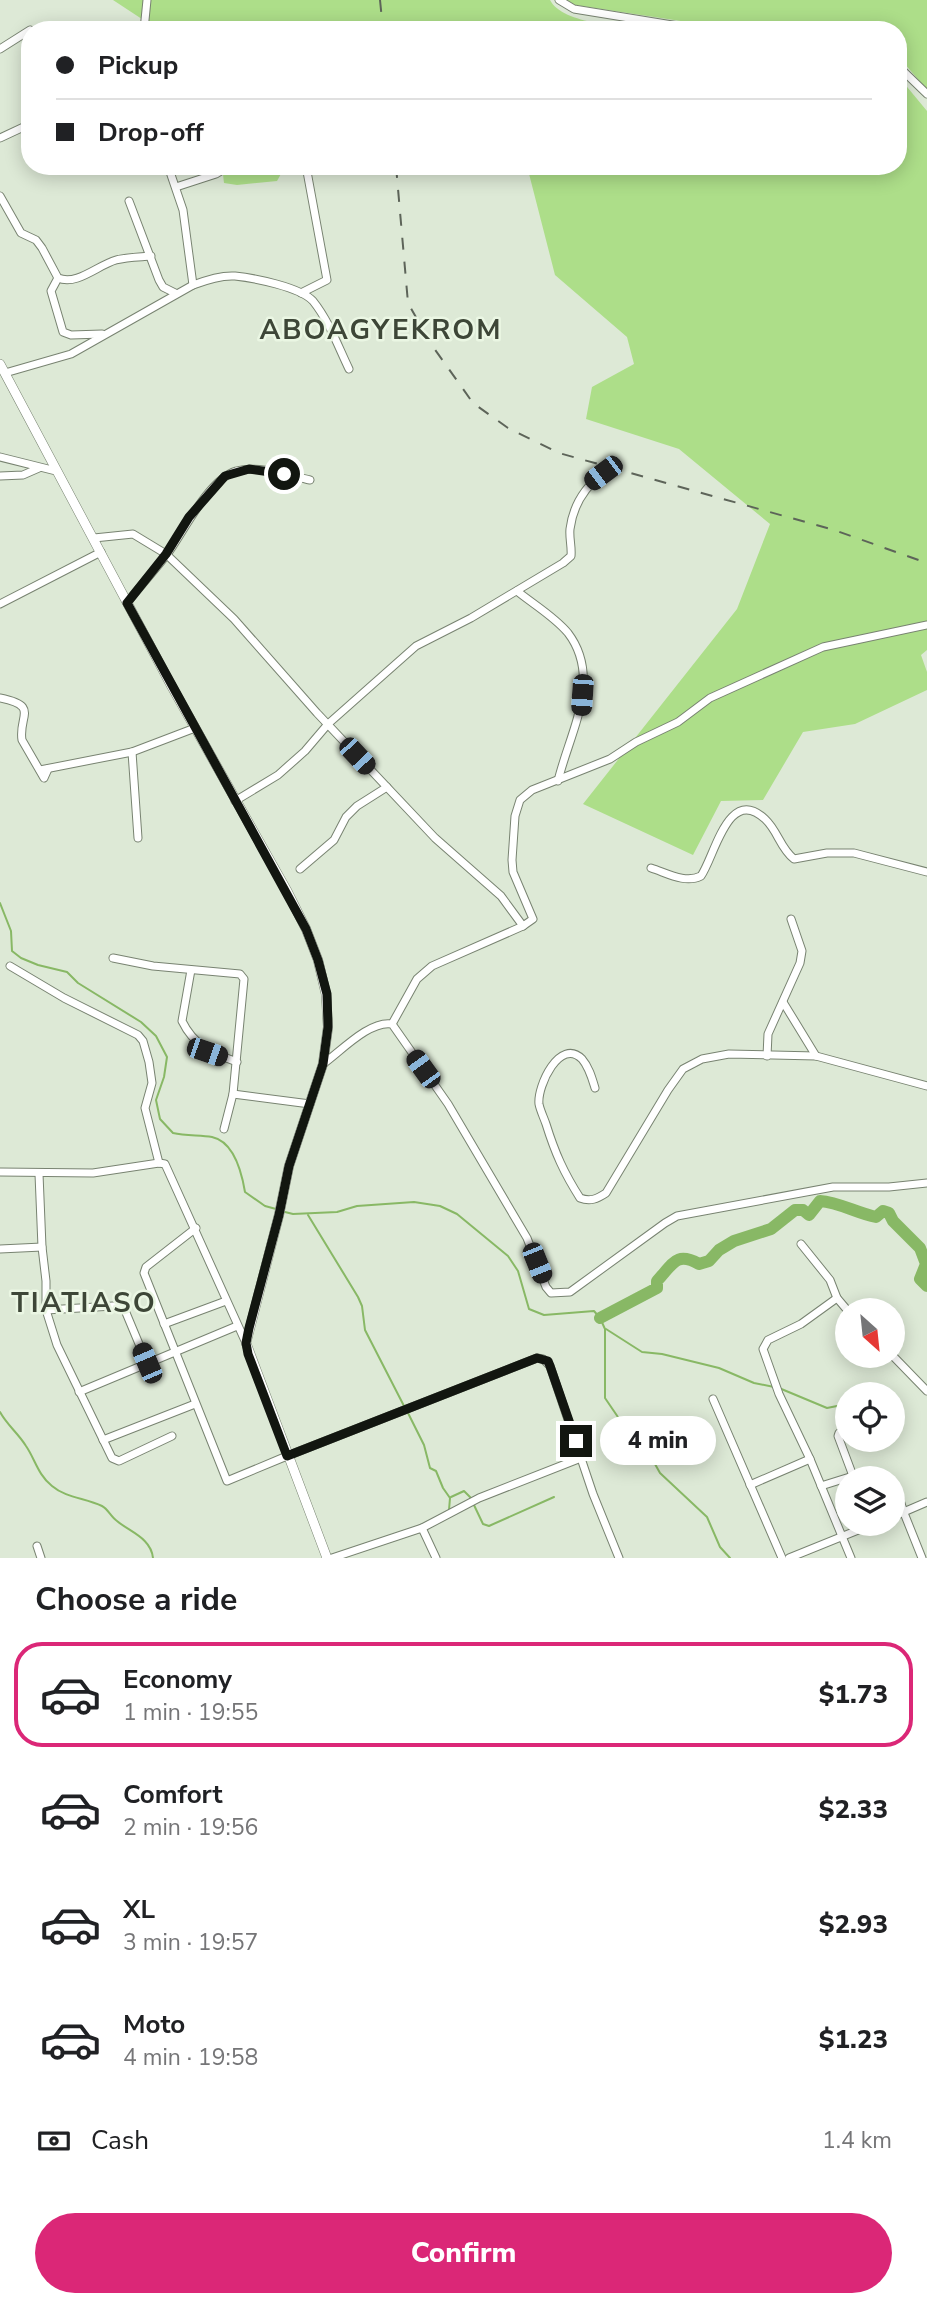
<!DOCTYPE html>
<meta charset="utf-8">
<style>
:root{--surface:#fff;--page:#f2f2f2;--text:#202124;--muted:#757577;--line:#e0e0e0;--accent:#db2777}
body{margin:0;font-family:"Nunito Sans",sans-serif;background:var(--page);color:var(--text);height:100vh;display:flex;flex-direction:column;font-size:26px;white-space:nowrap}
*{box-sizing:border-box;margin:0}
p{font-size:23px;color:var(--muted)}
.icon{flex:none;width:38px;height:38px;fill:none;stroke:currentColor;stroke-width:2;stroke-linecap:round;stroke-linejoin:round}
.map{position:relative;height:1558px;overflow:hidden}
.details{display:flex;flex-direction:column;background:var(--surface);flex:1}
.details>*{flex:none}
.guide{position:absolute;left:21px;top:21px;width:886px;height:154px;border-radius:28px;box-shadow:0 4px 18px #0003;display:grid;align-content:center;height:154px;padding:0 35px;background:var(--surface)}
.needle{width:46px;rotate:153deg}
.controls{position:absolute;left:835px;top:1298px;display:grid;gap:14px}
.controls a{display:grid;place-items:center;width:70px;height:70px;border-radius:50%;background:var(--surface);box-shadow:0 4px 18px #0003;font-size:35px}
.end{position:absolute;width:32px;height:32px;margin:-16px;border:9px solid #121610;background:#fff;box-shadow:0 0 0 4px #fff}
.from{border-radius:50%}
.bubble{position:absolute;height:49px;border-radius:24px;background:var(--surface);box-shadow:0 4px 18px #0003;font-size:23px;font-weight:800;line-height:49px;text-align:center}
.car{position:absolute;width:21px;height:42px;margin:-21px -10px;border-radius:9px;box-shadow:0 0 5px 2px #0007;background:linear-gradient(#222 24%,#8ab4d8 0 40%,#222 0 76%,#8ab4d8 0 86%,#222 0)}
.guide b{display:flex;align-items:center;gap:24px;height:66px;font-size:26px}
.guide b+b{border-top:2px solid var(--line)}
.guide i{width:18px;height:18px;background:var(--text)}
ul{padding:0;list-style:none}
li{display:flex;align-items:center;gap:21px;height:105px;margin:0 14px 10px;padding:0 21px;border:4px solid transparent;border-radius:28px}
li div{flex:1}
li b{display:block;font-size:26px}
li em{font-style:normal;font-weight:800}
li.current{border-color:var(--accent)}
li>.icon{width:63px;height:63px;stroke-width:1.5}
h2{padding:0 35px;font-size:32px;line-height:84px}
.pay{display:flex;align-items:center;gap:18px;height:77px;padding:0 35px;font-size:26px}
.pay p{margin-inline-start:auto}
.primary-button{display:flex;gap:14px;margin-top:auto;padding:14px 35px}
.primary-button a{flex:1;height:80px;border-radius:42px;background:var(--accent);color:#fff;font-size:28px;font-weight:800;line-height:80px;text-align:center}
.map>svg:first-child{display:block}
.green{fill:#adde89}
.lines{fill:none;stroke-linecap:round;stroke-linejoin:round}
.stream{stroke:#88b865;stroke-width:2}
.river{stroke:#88b865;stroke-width:12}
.minor-casing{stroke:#788371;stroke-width:9}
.tertiary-casing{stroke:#788371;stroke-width:10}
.minor{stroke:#fff;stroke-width:7}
.tertiary{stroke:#fff;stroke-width:9}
.rail{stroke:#5d6459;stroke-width:2;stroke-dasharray:12 12;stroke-linecap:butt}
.route{stroke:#121610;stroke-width:9}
.labels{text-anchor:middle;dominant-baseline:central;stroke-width:5;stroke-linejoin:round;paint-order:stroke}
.district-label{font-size:28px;font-weight:bold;letter-spacing:2px;fill:#3d4637;stroke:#eaf6e3}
</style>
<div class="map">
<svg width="927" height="1558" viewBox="0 0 927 1558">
<rect width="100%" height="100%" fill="#dde9d6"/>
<g class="green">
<path d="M113,0H550C563,25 625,26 652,30L151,25Z"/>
<polygon points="567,0 927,0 927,90 904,63 898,61 898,30 740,30 575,5"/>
<polygon points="898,76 927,111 927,650 921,655 927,672 927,690 855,724 803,732 763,800 721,801 693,855 583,804 737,609 770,524 679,449 586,419 592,387 634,364 627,337 555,275 527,166 898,166"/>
<polygon points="222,166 281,166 282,172 277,181 237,185 224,183"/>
</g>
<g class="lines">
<g class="stream">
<path d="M0,903L11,931L12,951L21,958L38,965L67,972L78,983L141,1022L156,1036L167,1057L164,1077L156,1100L160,1119L173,1133C186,1136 200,1135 212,1137C235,1142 242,1174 245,1192L265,1206L276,1209"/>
<polyline points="285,1212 293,1214 337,1212 357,1206 414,1202 440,1206 457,1214 508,1256 518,1271 529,1309 544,1315 594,1311 600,1318 605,1329 605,1398 622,1423 646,1448 660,1473 707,1517 720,1547 730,1558"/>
<polyline points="308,1215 358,1297 362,1306 365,1330 404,1406"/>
<polyline points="606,1329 642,1352 662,1354 719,1368 754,1383 774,1387"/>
<polyline points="779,1388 827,1408 847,1404"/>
<path d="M0,1412C7,1425 18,1433 26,1446C35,1459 38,1475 52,1486C66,1498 86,1498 102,1506C108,1509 111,1517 117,1521C130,1532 151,1538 153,1558"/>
<polyline points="408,1413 424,1445 430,1468 436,1471 443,1488 450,1498 449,1510"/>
<polyline points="892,1413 900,1415"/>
<polyline points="451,1497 464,1491 471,1498"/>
<polyline points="473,1503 483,1524 489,1526 554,1497"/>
</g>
<path class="river" d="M600,1318L657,1288V1281C673,1264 676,1251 699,1264L709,1261L719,1250L734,1241L771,1229L795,1210H803L809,1215L820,1201C838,1202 857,1213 876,1217L883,1211L889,1213L893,1221L920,1248L926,1264L920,1279L927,1286"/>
<g class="minor-casing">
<g id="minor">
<polyline points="559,0 574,9 703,30"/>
<polyline points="144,30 147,0"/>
<polyline points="0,49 30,30"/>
<polyline points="898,66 927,94"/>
<polyline points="0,138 30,124"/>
<polyline points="168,166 183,210 193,285"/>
<polyline points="176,187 216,174 229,166"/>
<path d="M0,196L21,233L36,240L42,248L58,278C77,286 98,265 116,260C127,257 140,257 151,256"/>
<polyline points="129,201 159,280 163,287 175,293"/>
<polyline points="58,278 51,291 63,332 71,335 102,334"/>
<polyline points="301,293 327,280 306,166"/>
<path d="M5,373L71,354L193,285C206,280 221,275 235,276C254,278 300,287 313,301C329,321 338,346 349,369"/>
<polyline points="0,457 56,471"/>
<polyline points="0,476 23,475 39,468"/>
<polyline points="94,538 133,534 166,554 234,619 317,713 435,838 501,896 523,926"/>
<path d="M517,591C533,604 555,617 568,633C603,679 569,734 558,781"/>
<path d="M127,603C140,586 155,570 168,553C184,531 209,479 236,471C259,465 287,475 310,480"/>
<polyline points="0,604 101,552"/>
<path d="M0,698C40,706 18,716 22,740L44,778L48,769"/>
<polyline points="132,752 138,838"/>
<polyline points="40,770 132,752 195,728"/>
<path d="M235,801L278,775L305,751L328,724L416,646L471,618L563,563L571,556C572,547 569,538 570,529C573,505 585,487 603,473"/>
<path d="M651,868C667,873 685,884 701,876C715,856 728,785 765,819C778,831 780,848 794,859L827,853H854L927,872"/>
<polyline points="300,869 334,840 346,817 357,806 387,787"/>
<polyline points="113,958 153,966 240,974 244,979 233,1094 224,1129"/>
<polyline points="10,966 64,998 138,1035 143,1041 149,1062 152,1083 145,1108 159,1163"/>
<path d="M191,970L182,1021C194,1046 212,1053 237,1062"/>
<polyline points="783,1002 816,1056"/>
<polyline points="392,1024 417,979 432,966 523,926 533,919 513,872 512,860 515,816 520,800 532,790 610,759 636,742 678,722 710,698 823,647 927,625"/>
<polyline points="767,1056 768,1034 800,963 802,951 791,919"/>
<path d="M323,1064C341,1051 370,1020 392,1024L448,1104L527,1238L546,1287L551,1293L570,1292L665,1223L677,1216L833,1187H889L927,1183"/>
<path d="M595,1088C592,1078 589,1067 582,1059C560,1037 537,1086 539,1104C540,1110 544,1118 546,1124C555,1153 564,1173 580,1198C590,1202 597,1199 606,1193L668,1090L683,1069L702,1059L729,1054L816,1056L927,1086"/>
<polyline points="233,1094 310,1104"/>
<polyline points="0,1172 93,1173 159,1163 165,1164 246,1343"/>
<polyline points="39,1174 42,1247 46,1281 46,1310 57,1345 112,1458 119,1461 172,1436"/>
<polyline points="196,1228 146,1267 144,1273 227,1481 287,1456 537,1358 543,1359 550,1366 593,1494 619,1558"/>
<polyline points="801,1244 830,1280 837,1298 848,1311"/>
<polyline points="0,1249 42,1247"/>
<polyline points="837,1298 801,1324 768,1340 763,1349 779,1394 810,1459 851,1558"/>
<polyline points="46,1310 113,1306 124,1308 147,1363"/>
<polyline points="164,1324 226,1301"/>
<polyline points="892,1355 927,1391"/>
<polyline points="79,1392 237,1326"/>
<polyline points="713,1399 782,1558"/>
<polyline points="847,1428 839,1433 838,1436 853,1476 874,1476 884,1479"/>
<polyline points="103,1440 195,1404"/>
<polyline points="892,1483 896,1487 904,1513 922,1558"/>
<polyline points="750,1485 810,1459"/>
<polyline points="821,1486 853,1476"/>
<polyline points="892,1517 927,1502"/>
<polyline points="422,1528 479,1498 581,1458"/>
<polyline points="37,1546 41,1558"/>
<polyline points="332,1558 422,1528 436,1558"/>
<polyline points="789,1558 873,1524"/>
</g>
</g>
<g class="tertiary-casing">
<polyline id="tertiary" points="0,364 171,685 287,891 306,929 318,960 326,994 328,1027 323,1064 289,1166 279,1215 246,1343 327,1558"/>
</g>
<use href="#minor" class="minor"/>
<use href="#tertiary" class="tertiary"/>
<g class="rail">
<polyline points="380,0 383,30"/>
<polyline points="396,166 408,303 431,344 473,403 508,428 559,453 834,530 927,563"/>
</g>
</g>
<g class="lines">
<polyline class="route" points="284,474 249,469 225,476 189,517 166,554 127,603 306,929 318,960 327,994 328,1027 323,1064 289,1166 279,1215 249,1328 246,1343 248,1354 287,1456 537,1358 548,1361 550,1366 576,1441"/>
</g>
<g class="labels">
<g class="district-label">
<text x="381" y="330">ABOAGYEKROM</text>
<text x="84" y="1303">TIATIASO</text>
</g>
</g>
</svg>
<div class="controls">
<a><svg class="needle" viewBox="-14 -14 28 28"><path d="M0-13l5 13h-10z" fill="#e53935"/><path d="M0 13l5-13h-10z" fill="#757577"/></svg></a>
<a><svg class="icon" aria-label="locate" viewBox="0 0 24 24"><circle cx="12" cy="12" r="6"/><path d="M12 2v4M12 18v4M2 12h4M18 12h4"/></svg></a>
<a><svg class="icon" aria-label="layers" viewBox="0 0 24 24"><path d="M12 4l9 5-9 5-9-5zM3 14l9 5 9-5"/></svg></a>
</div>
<i class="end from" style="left:284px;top:474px"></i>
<i class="end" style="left:576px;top:1441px"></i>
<div class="bubble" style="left:600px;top:1416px;width:116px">4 min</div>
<i class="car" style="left:603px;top:473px;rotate:233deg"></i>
<i class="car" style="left:582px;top:695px;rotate:184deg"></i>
<i class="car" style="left:357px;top:756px;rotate:137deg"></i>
<i class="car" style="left:207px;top:1052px;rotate:109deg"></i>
<i class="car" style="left:423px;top:1069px;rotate:324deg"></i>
<i class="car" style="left:537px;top:1263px;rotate:158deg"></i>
<i class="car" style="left:147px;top:1363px;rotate:337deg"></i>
<div class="guide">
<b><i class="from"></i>Pickup</b>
<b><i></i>Drop-off</b>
</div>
</div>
<section class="details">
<h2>Choose a ride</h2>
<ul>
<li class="current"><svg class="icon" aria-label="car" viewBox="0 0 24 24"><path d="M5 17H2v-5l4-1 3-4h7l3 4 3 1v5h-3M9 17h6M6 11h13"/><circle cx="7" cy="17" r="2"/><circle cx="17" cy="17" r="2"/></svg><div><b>Economy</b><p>1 min · 19:55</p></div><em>$1.73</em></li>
<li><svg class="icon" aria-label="car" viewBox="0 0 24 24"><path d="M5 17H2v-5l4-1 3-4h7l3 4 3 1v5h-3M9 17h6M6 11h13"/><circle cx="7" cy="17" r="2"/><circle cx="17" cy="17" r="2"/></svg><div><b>Comfort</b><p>2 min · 19:56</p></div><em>$2.33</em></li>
<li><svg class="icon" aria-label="car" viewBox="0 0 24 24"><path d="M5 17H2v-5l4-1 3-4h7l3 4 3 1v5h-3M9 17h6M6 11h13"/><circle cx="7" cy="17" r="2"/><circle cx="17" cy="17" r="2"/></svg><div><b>XL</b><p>3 min · 19:57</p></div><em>$2.93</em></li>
<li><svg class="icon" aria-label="car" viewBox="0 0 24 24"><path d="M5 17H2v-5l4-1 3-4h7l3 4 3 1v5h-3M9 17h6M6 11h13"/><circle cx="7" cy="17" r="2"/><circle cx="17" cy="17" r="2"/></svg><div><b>Moto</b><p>4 min · 19:58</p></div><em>$1.23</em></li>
</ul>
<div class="pay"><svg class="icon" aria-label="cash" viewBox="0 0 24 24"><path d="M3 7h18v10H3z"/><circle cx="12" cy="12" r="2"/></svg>Cash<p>1.4 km</p></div>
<div class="primary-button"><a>Confirm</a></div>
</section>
